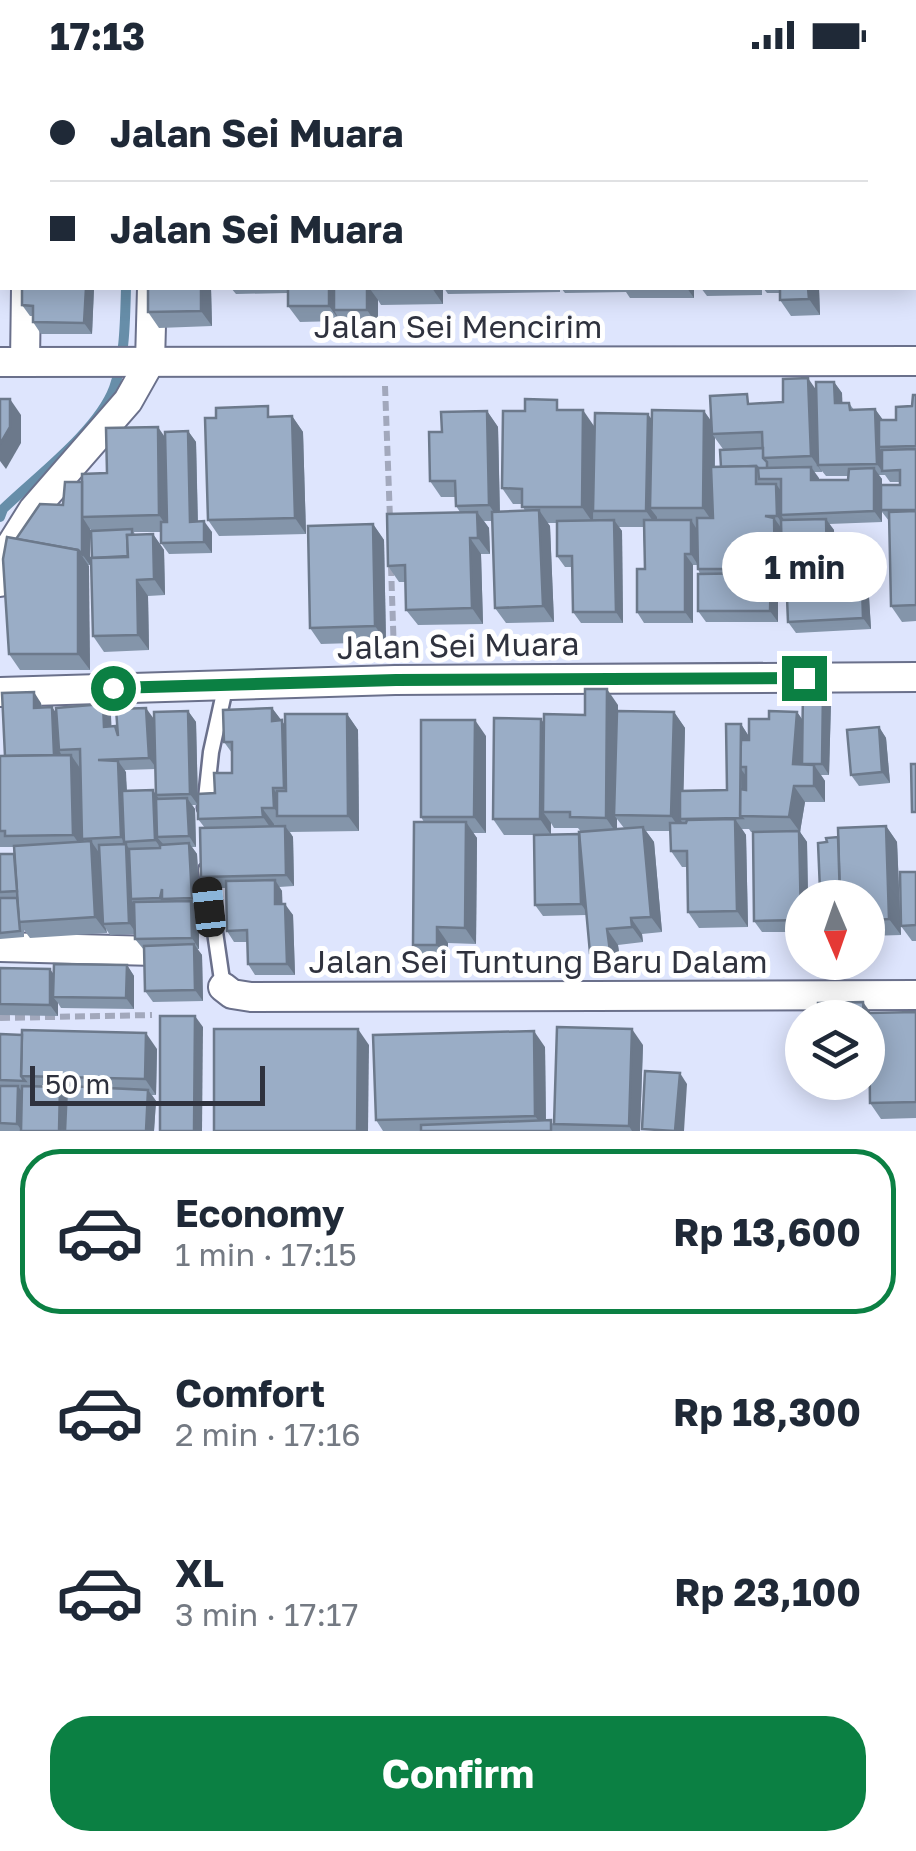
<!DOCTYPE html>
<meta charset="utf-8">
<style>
:root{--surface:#fff;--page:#f6f6f7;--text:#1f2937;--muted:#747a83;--line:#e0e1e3;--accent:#0b8043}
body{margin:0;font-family:"Golos Text",sans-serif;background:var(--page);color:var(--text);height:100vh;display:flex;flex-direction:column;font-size:38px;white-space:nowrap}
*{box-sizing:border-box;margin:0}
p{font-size:32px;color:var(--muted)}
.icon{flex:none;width:55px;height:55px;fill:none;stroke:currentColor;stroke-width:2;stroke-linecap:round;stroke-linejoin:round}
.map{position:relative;height:1061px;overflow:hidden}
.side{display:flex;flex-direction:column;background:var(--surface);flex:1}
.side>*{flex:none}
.guide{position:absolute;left:0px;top:0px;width:918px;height:220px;box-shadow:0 5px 25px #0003;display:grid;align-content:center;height:220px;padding:0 50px;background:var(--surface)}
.needle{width:65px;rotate:178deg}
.buttons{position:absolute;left:785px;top:810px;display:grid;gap:20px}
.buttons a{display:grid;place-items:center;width:100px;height:100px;border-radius:50%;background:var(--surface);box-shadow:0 5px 25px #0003;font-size:50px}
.scale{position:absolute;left:30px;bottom:25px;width:235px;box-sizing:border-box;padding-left:10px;border:5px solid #2f323e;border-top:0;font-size:28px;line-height:35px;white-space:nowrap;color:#2f323e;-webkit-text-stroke:8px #fff;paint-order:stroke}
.end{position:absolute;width:45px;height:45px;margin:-22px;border:12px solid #0b8043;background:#fff;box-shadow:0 0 0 5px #fff}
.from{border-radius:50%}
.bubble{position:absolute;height:70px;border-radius:35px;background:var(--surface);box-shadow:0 5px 25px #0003;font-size:32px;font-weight:700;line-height:70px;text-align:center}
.car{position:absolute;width:30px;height:60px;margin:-30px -15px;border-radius:12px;box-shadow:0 0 8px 2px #0007;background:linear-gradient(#222 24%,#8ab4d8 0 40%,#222 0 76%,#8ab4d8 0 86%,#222 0)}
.guide b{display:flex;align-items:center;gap:35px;height:95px;font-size:38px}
.guide b+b{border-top:2px solid var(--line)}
.guide i{width:25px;height:25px;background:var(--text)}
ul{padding:18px 0 0;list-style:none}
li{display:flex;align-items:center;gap:30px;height:165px;margin:0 20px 15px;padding:0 30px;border:5px solid transparent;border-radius:40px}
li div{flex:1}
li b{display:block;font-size:38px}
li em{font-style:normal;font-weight:700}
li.selected{border-color:var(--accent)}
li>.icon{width:90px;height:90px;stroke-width:1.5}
.button{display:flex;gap:20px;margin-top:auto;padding:20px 50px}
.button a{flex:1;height:115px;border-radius:40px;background:var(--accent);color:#fff;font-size:40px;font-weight:700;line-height:115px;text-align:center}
.status{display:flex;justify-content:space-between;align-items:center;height:70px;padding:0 50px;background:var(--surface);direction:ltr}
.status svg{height:28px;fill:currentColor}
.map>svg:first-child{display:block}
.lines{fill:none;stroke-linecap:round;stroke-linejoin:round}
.stream{stroke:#678ea9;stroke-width:10}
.service-casing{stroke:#6a708b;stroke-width:19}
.minor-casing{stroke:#6a708b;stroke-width:32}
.path{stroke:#a2a8bc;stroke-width:6;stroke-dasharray:10 5;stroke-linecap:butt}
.service{stroke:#fff;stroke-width:14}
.minor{stroke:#fff;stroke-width:28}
.wall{fill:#8495aa;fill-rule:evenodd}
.shaded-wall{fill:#6c798b}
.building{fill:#9aadc6;stroke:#6c798b;stroke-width:2.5}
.route{stroke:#0b8043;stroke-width:12}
.labels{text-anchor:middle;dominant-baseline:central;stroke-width:10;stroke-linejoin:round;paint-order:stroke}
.street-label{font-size:32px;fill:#2f323e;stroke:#fff}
</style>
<div class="status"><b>17:13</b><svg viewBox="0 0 49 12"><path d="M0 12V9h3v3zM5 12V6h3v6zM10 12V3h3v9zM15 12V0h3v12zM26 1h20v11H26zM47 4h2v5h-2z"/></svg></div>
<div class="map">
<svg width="916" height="1061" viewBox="0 0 916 1061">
<rect width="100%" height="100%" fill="#dee5fd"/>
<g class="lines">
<g class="stream">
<polyline points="142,2 142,0"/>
<path d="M0,447L3,439C36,407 98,361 114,318C125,287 125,251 126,218"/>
</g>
<g class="service-casing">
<g id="service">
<polyline points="205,738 211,682 226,614"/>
<polyline points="206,800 223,917"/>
</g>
</g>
<g class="minor-casing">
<g id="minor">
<polyline points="172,2 172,0"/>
<polyline points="0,292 916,291"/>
<polyline points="25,292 26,218"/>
<polyline points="0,512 11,475 33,440 128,331 150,292 152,218"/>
<polyline points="0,622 395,610 916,607"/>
<polyline points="0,877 155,881"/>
<polyline points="223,917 232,924 251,927 916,925"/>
</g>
</g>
<g class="path">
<polyline points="385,316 390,449"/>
<polyline points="391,496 394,584"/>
<polyline points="0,948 152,945"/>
</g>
<use href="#service" class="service"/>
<use href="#minor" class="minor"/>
</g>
<g class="wall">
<polygon points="94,218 92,264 41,264 33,252 33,246 30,246 22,235"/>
<polygon points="211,218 212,256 159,258 148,242"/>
<polygon points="231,218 443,218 443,234 381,235 378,230 378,256 345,256 340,250 340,251 300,252 288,236 288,223 236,224"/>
<polygon points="444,218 560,218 560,222 448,224"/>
<polygon points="561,218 694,218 694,228 630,228 626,222 565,223"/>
<polygon points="701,218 762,218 762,225 707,226"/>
<polygon points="763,218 819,218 820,245 791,246 780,230 780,223 767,223"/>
<path d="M834,312L842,323V333H849L854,340L875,339L883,350H896L912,336L916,325V551L902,552L891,536L889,451L882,442V452L829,454L834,460V501L864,511V519L869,527L871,559L796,563L788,552L786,503L782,497V510H776L778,514V552H706L698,541L700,504L698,499V495H693V553H644L637,542L645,499L643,457H619L622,461L623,553H581L573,542V497H565L557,486V453H547L550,456L554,552L506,553L495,538L492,451H484L489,458L490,484H481L483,554L418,555L406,540V512H399L388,496L460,442L456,436L455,427H441L430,411L442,362L487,341L498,357L500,442L525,441L522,434H513L502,418L564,340L594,356L704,341L712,352L754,333L783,332ZM715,368L723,379L721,397H715ZM822,401L826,406H849L848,410H819L814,402H822ZM878,405H885L890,412H900V415H882V409Z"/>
<polygon points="292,346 303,362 306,464 219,466 208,450"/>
<polygon points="188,361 196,372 198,452 212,462 212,483 169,484 161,473 161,462 134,462 135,465 153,464 164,480 165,525 148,526 149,580 104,582 93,566 92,461 90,459 90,495 88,495 90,600 20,600 9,584 63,435 82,412 107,403 165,368"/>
<polygon points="373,454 384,470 386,572 321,574 310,558"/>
<path d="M823,621L831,632L829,705H821L825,711V732H805L800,762L807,772L808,828H802V862H762L754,851V762H751L749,759H742L746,765L748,857L699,858L688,842L687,797H682L671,781L670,761H646L654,772L662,862L642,864L643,872L618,875L621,897L601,899L590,883L586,845L543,846L535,835L534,765H504L493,749L544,653L585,645L618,635V641L674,642L685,658L683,721L727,720L741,654L748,665L769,649L797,642L802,649ZM617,749L624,758L617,759ZM551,753L554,758H578L581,762L579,764L551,765Z"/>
<path d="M41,633L42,638L56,643L111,645V656H115L117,659L154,649L155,670L188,641L196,652L198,735H192L195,739L196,777H192L197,784L200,839H197L199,842V879H197L202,885L203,931L153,932L145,921L144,880L135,869V864L110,865L106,859L107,863L30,868L24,860V867L0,869V784H14L13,777H0V686H5ZM156,699V724L127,721L125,700Z"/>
<polygon points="272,638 285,655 347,644 358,660 359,761 290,762 293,767 294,816 279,817 282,821 282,834 293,845 295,905 255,905 248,894 247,872 234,872 227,861 226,818 209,818 201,807 205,758 198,749 232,703 232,683 224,672"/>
<polygon points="879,657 886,668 890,713 859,716 851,705"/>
<polygon points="486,666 486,763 473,763 477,768 476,874 448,873 448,891 424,891 413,875 424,752 421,747"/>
<polygon points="886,756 897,772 901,865 868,866 868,828 825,828 820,820 827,772 838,767"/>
<polygon points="916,802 916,871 912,871 901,856"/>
<polygon points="127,895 134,906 134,939 61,938 58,933 58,946 0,945 0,898 54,903"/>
<polygon points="916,942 916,1048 881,1049 870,1033 868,948 871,943"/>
<polygon points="0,964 157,979 156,1025 152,1025 156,1031 154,1061 0,1061"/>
<polygon points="643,975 640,1061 383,1061 376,1050 545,977 546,1050 554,1054"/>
</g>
<g class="shaded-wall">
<polygon points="0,13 2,16 2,73 0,70"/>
<polygon points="86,218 94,218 92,264 84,253"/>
<polygon points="201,218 211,218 212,256 201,241"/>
<polygon points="329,218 340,218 334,240 340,251 329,236"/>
<polygon points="367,218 378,218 370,219 378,230 378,256 367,240"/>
<polygon points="432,218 443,218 443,234"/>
<polygon points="687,218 694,218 694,228"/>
<polygon points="808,218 819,218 820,245 809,229"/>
<polygon points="808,308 819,324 818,395 822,402 811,386"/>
<polygon points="834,312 842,323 843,344 835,333"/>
<polygon points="10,329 21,345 21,373 6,399 0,391 0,374"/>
<polygon points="875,339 883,350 879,377 884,384 882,401 877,394"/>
<polygon points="583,340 594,356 593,453 582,437"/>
<polygon points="487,341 498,357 500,451 489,435"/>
<polygon points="704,341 715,357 712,364 715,368 714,454 703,438"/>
<polygon points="648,344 659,360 650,438 657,447 657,457 646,441"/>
<polygon points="292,346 303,362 306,464 295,448"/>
<polygon points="158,357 169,373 170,461 159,445"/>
<polygon points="188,361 196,372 198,463 190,452"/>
<polygon points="811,397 819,408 819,421 811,410"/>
<polygon points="874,398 882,409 882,452 874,441"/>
<polygon points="776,414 784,425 781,445 784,450 785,457 777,446"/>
<polygon points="539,440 550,456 554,552 543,536"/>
<polygon points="477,442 489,458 490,484 478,468"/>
<polygon points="83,448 90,459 90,495 82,484"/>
<polygon points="774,448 782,459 782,510 775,499"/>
<polygon points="826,449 834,460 835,506 827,495"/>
<polygon points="614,450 622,461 623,553 616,542"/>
<polygon points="691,450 698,461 698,495 691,484"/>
<polygon points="204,451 212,462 212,483 204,472"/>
<polygon points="373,454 384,470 386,572 375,556"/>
<polygon points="153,464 164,480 165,525 154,509"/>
<polygon points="470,468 481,484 483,554 472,538"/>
<polygon points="78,480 89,496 90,600 78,584"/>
<polygon points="685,484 693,495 693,553 685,542"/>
<polygon points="856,500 864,511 864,519 869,527 871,559 863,548 856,516"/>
<polygon points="771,503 778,514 778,552 770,541"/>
<polygon points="137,510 148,526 149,580 138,565"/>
<polygon points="607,619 618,635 617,745 614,745 617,749 617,764 606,748"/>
<polygon points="823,621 831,632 829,705 822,694"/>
<polygon points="34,622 41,633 42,649 34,638"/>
<polygon points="103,634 111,645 112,668 104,657"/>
<polygon points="52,637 60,648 59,680 61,684 62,699 54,688"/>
<polygon points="146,638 154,649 157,699 149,688"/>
<polygon points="272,638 293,666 295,734 284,718 272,651"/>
<polygon points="188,641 196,652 198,735 190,724"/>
<polygon points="674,642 685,658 683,749 680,749 682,752 682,762 671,746"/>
<polygon points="797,642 808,658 805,694 793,694"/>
<polygon points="347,644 358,660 359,761 348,746"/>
<polygon points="541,649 552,664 543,742 551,753 551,765 540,749"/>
<polygon points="475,650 486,666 486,763 474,747"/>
<polygon points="741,654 748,665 749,701 746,697 741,697"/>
<polygon points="879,657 886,668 890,713 882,702"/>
<polygon points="71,685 82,701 84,781 73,765"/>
<polygon points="118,691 126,702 129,772 124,772 121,767"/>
<polygon points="814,695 825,711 825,732 814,716"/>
<polygon points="741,699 749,710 742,746"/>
<polygon points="794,716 805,732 800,762 807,772 808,828 802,828 802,853 801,850 800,762 789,747"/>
<polygon points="273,718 284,734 280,746 274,738"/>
<polygon points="153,720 161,732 157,767 163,774 163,781 155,770"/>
<polygon points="187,728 195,739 196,777 189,766"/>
<polygon points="262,738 274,754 274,763 263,747"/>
<polygon points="735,749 746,765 748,857 737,841"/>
<polygon points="466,752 477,768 476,874 465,858"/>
<polygon points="285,756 293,767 294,816 286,805"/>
<polygon points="886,756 897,772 901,865 889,849"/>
<polygon points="643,757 654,772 662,862 651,847"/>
<polygon points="580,764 589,845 581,834"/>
<polygon points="91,771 102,787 103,854 106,859 107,863 95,847"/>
<polygon points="189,773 197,784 200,839 192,828"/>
<polygon points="126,774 133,785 131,829 135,836 137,864 129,853"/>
<polygon points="275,810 282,821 283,845 275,834"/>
<polygon points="191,831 199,842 199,879 192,868"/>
<polygon points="285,834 293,845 295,905 287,894"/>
<polygon points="631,848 642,864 643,872 632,857"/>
<polygon points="437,857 448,873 448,891 437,875"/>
<polygon points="607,859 618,875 621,897 610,881"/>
<polygon points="194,874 202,885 203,931 195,920"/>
<polygon points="127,895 134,906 134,939 126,928"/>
<polygon points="50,899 58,910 53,927 58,933 58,946 50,935"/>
<polygon points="863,932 871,943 872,984 868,977 868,948 864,948"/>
<polygon points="195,946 203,957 202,1061 194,1061"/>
<polygon points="358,959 369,975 368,1061 357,1061"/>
<polygon points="632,959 643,975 640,1061 632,1061 629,1056"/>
<polygon points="534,961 545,977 546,1061 535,1046"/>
<polygon points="146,963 157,979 156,1025 145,1009"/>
<polygon points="680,1003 687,1014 684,1061 675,1061"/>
<polygon points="18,1016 25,1027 22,1061 17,1054"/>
<polygon points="60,1017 68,1028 67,1061 59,1061"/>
<polygon points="148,1020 156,1031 154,1061 146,1061"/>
</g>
<g class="building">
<rect x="24" y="0" width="77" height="2"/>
<rect x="365" y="0" width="19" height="2"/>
<rect x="493" y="0" width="92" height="2"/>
<rect x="810" y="0" width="62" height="2"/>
<polygon points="876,0 916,0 916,90 915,2 876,2"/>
<polygon points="22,218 86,218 84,253 33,252 33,236 22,235"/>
<polygon points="148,218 201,218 201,241 148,242"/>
<rect x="288" y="218" width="41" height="18"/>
<rect x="334" y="218" width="33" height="22"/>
<polygon points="370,218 432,218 370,219"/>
<polygon points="780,218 808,218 809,229 780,230"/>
<polygon points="808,308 811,386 763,388 762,362 712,364 710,326 747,324 748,334 783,332 783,309"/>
<polygon points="816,312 834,312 835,333 849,333 850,340 875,339 877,394 818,395"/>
<polygon points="913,325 916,325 916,376 879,377 879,350 896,350 896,337 912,336"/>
<polygon points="0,329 10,329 10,357 0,374"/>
<polygon points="525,329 557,330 557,340 583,340 582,437 522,437 522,419 502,418 503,341 525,341"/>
<polygon points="268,336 268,347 292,346 295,448 208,450 205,348 216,348 216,338"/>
<polygon points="652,340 704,341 703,438 650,438"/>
<polygon points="487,341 489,435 456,436 455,411 430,411 429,362 442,362 441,342"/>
<polygon points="595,343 648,344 646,441 593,441"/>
<polygon points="158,357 159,445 82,447 82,404 107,403 106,358"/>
<polygon points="188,361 190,452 204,451 204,472 161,473 161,452 167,452 165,362"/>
<polygon points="763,378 763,388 767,392 767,398 759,399 756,396 721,397 720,380"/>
<polygon points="916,379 916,440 881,440 881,415 900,415 900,400 882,401 882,380"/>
<polygon points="756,396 756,414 776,414 777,446 765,446 774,448 775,499 698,499 697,448 713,448 711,397"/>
<polygon points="811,397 811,410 848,410 849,399 874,398 874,441 781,445 781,409 759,409 758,398"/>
<polygon points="65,412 82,412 82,484 78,480 16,469 40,434 63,435"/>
<polygon points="539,440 543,536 495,538 492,442"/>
<polygon points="916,441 916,535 891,536 889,442"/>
<polygon points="477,442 478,468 470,468 472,538 406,540 405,495 388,496 387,444"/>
<polygon points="826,449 827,495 782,496 781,450"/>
<polygon points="614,450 616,542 573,542 572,486 557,486 557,451"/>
<polygon points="644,450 691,450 691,484 685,484 685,542 637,542 637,499 645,499"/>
<polygon points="373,454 375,556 310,558 308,456"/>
<polygon points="132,459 132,465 127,465 128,486 92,488 91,461"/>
<polygon points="153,464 154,509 137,510 138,565 93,566 91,488 128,487 127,465"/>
<polygon points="7,467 78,480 78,584 9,584 3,489"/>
<polygon points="856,500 856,516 862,516 863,548 788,552 786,503"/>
<polygon points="771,503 770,541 698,541 698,504"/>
<polygon points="585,619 607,619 606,748 570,747 570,742 543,742 544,644 585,645"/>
<polygon points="803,620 823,621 822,694 802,694"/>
<polygon points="34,622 34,638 52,637 54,685 5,686 2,623"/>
<polygon points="103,634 104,657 115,656 118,666 116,639 146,638 149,688 98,690 118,691 121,767 82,769 80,679 59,680 56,638"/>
<polygon points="272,638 272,651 282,650 284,718 273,718 274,738 262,738 263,747 198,749 198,724 215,723 214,703 232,703 232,672 224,672 223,640"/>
<polygon points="188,641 190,724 156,725 154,642"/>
<polygon points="617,641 674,642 671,746 614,745"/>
<polygon points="769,641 797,642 793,694 814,695 814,716 794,716 789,747 740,746 740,719 746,720 746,697 740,697 741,670 749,670 749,649 769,649"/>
<polygon points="285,644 347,644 348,746 277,746 277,721 286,721"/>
<polygon points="494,648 541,649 540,749 493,749"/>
<polygon points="421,650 475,650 474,747 421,747"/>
<polygon points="726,654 741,654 740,746 742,748 680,749 680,721 727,720"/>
<polygon points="879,657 882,702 851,705 847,660"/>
<polygon points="71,685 73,765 5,766 5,761 0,761 0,686"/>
<polygon points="911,694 916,694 916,742 912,742"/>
<polygon points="153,720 155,770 124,772 122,721"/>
<polygon points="187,728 189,766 157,767 156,729"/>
<polygon points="735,749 737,841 688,842 687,781 671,781 670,753 686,753 687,750"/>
<polygon points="414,752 466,752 465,858 437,857 437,875 413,875"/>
<polygon points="285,756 286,805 201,807 200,758"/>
<polygon points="886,756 889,849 868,850 868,828 840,828 838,758"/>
<polygon points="643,757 651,847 631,848 632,857 607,859 610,881 590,883 579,762"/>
<polygon points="799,761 801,850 754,851 753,762"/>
<polygon points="579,764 581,834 535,835 534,765"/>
<polygon points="838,767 840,828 828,828 828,820 820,820 818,773 827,772 826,768"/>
<polygon points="91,771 95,847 19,852 14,776"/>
<polygon points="189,773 192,828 162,829 162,819 160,828 131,829 129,779 160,778 160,775"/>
<polygon points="126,774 129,853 103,854 99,775"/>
<polygon points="0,784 14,784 17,821 0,822"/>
<polygon points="900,802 916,802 916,855 901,856"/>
<polygon points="275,810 275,834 285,834 287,894 248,894 247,860 227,861 226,811"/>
<polygon points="0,828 17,828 20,861 0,863"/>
<polygon points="191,831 192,868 135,869 134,832"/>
<polygon points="194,874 195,920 145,921 144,876"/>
<polygon points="54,894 127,895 126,928 53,927"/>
<polygon points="0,898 50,899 50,935 0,934"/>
<polygon points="863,932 864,948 818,948 818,933"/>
<polygon points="916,942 916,1032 870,1033 869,943"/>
<polygon points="160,946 195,946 194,1061 160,1061"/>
<polygon points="557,957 632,959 629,1056 554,1054"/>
<polygon points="214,959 358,959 357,1061 214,1061"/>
<polygon points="22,960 146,963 145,1009 21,1006"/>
<polygon points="534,961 535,1046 376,1050 373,965"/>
<polygon points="0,964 22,965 21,1006 25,1011 0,1010"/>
<polygon points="645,1001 680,1003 675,1061 642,1059"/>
<polygon points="0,1016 18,1016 17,1054 0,1053"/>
<polygon points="22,1016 60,1017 59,1061 21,1061"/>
<polygon points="67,1016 148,1020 146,1061 65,1061"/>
<polygon points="551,1050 551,1061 421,1061 421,1055"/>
</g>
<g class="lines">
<polyline class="route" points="113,618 396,610 804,608"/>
</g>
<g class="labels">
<g class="street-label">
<text x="458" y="256">Jalan Sei Mencirim</text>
<text transform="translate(458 575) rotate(-1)">Jalan Sei Muara</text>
<text x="538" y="891">Jalan Sei Tuntung Baru Dalam</text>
</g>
</g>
</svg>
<div class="buttons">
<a><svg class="needle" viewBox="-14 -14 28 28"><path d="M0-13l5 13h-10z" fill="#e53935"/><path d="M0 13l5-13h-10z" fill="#747a83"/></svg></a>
<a><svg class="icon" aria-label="layers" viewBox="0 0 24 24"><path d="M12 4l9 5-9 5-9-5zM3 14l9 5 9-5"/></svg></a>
</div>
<div class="scale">50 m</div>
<i class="end from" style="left:113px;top:618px"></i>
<i class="end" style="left:804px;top:608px"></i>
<div class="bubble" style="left:722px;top:462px;width:165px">1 min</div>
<i class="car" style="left:209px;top:837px;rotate:354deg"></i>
<div class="guide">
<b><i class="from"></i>Jalan Sei Muara</b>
<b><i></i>Jalan Sei Muara</b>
</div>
</div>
<section class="side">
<ul>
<li class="selected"><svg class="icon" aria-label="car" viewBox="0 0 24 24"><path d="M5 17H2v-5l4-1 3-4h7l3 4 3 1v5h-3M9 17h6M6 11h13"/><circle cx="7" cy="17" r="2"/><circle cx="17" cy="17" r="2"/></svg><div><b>Economy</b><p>1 min · 17:15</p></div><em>Rp 13,600</em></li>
<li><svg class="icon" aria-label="car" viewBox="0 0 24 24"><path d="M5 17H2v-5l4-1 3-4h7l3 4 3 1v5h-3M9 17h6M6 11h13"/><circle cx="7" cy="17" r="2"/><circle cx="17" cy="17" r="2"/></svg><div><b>Comfort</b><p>2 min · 17:16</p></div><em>Rp 18,300</em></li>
<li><svg class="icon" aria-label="car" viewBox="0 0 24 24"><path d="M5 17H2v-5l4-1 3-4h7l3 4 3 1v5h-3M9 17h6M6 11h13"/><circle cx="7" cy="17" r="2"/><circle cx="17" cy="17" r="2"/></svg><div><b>XL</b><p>3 min · 17:17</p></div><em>Rp 23,100</em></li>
</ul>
<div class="button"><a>Confirm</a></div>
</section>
